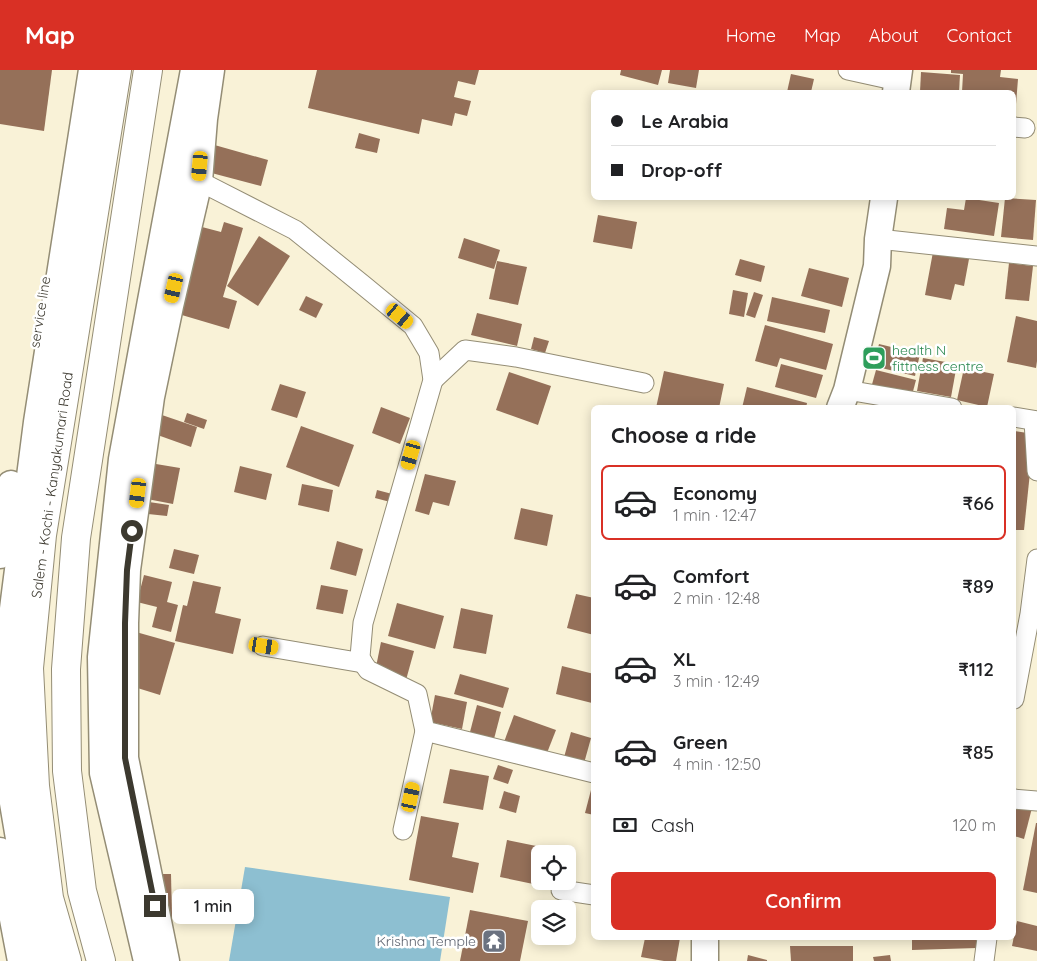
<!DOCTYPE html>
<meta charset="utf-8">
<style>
:root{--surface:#fff;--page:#f2f2f2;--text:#202124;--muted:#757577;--line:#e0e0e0;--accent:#d93025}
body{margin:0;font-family:Quicksand,sans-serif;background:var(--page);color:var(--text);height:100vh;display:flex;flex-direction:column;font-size:19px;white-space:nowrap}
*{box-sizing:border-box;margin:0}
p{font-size:16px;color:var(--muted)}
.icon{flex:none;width:28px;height:28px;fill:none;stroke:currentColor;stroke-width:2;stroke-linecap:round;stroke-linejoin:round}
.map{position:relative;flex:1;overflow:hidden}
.side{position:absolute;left:591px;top:335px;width:425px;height:535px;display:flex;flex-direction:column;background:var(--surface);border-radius:8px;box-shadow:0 2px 12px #0003}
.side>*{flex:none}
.hud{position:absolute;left:591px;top:20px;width:425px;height:110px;border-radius:8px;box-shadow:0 2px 12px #0003;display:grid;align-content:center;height:110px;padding:0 20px;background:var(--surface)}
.controls{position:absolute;left:531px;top:775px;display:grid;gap:10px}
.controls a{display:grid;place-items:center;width:45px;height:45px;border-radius:8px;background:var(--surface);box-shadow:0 2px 12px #0003;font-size:25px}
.end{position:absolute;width:22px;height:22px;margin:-11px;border:6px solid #3c392f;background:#fff;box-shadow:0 0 0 2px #fff}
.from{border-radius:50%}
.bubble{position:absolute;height:35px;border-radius:8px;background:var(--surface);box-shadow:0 2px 12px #0003;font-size:16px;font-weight:600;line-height:35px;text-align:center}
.car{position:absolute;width:15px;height:30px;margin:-15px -8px;border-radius:6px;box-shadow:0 0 4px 1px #0007;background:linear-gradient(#f5c518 24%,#345 0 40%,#f5c518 0 76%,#345 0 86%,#f5c518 0)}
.hud b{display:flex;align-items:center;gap:18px;height:48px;font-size:19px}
.hud b+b{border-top:1px solid var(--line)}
.hud i{width:12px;height:12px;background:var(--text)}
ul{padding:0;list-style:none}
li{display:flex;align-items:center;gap:15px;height:75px;margin:0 10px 8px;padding:0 10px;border:2px solid transparent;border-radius:8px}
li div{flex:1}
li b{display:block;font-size:19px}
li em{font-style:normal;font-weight:600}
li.current{border-color:var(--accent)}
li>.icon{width:45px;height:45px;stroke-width:1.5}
h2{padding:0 20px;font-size:22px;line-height:60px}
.pay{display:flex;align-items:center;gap:12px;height:55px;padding:0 20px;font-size:19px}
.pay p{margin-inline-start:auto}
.action{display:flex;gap:10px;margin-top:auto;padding:10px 20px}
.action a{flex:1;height:58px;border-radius:8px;background:var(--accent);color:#fff;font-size:20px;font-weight:600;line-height:58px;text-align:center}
header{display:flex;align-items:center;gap:30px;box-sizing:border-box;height:70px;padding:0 25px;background:var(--accent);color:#fff}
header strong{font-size:24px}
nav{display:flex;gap:28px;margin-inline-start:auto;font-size:18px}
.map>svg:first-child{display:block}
.water{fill:#8dbfd1}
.building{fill:#957059}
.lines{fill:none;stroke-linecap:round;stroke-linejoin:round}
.street-casing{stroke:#948d75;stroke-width:21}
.secondary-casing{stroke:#948d75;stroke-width:29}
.highway-casing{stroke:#948d75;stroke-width:30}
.street{stroke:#fff;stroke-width:19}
.secondary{stroke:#fff;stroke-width:26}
.highway{stroke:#fff;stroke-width:28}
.route{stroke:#3c392f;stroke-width:6}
.labels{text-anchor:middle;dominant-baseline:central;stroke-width:5;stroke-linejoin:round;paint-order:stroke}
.street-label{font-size:14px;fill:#3c392f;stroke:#fff}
.leisure-label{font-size:14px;fill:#27864d;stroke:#fff;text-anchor:start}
.worship-label{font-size:14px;fill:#5b616d;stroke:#fff;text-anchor:end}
</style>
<header>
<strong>Map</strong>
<nav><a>Home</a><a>Map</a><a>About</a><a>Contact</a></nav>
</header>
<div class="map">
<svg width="1037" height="891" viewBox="0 0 1037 891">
<rect width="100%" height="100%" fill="#f9f2d7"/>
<polygon class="water" points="245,797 450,827 440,891 229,891"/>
<g class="building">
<polygon points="0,0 52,0 44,61 0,54"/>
<polygon points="317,0 479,0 475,15 458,11 454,27 471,31 467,46 455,43 452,56 422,49 419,64 308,38"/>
<polygon points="621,0 662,0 658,15 620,5"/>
<polygon points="670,0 699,0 696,18 668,13"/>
<polygon points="951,0 1001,0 1000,7 1018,9 1016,34 1014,33 1014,22 962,22 963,4 951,3"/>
<polygon points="921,2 960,5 959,22 920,22"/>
<polygon points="791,4 814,9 811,22 787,22"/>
<polygon points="359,63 380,69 377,83 355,78"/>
<polygon points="211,74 268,90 261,116 204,101"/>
<polygon points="966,128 999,133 994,166 944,159 947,138 964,140"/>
<polygon points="1005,128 1036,130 1033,170 1001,167"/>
<polygon points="206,135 208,135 202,157 221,162 224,152 243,158 223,227 237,231 229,259 175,243"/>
<polygon points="598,145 637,152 632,179 593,172"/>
<polygon points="259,166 290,186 258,236 227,216"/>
<polygon points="464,168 500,180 494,199 458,188"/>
<polygon points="933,182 969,189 964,216 955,214 951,230 925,225"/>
<polygon points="740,189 765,196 761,212 735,205"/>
<polygon points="497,191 527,197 518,235 489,229"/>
<polygon points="1009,193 1033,196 1029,231 1005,229"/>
<polygon points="809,198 849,208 842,237 801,226"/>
<polygon points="733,220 748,223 744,247 729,244"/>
<polygon points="754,222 763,225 755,248 746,245"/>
<polygon points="306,226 323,234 316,248 299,240"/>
<polygon points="772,227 830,240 825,263 767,251"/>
<polygon points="477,243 522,254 517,276 471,265"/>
<polygon points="1016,246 1037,251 1037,291 1036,298 1007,292"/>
<polygon points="765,255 833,274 826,300 780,288 777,297 755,291"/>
<polygon points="534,267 549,271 545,283 531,279"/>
<polygon points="879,274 920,284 915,306 873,296"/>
<polygon points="923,288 957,294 951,327 917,321"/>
<polygon points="781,294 823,305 816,328 775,317"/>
<polygon points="964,298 994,304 987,337 957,330"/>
<polygon points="876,300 916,310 911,329 871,318"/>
<polygon points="664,301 724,314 719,338 656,338"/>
<polygon points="509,302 551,316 538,355 496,340"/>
<polygon points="280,314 306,322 297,348 271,340"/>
<polygon points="747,317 807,333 806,338 742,338"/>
<polygon points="381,337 410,348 400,374 372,363"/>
<polygon points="187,343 207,350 204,359 184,352"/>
<polygon points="159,344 197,357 191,377 152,363"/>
<polygon points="301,356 354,375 339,417 286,397"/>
<polygon points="1014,361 1034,364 1024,460 1014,460"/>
<polygon points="150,393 180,398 173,434 142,428"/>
<polygon points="240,396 272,404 266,430 234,422"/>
<polygon points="425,404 456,411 449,436 433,432 429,445 415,441"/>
<polygon points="302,414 333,420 329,442 298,435"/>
<polygon points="377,420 396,425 394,433 375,428"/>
<polygon points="149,432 169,435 167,446 148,444"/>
<polygon points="521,438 553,445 547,476 514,469"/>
<polygon points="337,471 363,479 356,506 330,499"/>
<polygon points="174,479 199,485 194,504 169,498"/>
<polygon points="144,505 172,512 167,532 178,535 171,562 152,557 157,537 137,532"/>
<polygon points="193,511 221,517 215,543 241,549 233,584 175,571 183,535 187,536"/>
<polygon points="321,515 348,520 343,544 316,539"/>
<polygon points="576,524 594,528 594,565 567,558"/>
<polygon points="397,533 444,546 435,579 388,566"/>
<polygon points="461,538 493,545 486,584 453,578"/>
<polygon points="136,562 175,573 160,625 131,616"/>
<polygon points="381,572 414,581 406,610 376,597"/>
<polygon points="562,596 594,604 594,626 592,633 556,624"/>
<polygon points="460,604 509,618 503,638 454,624"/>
<polygon points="435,625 467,632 462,659 430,652"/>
<polygon points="477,635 501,642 494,669 470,662"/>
<polygon points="514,645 556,660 545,688 504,672"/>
<polygon points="571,662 591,668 583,697 563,691"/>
<polygon points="498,695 513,700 508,714 493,709"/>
<polygon points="450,699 489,706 483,740 443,733"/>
<polygon points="591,720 594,721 594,745 585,743"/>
<polygon points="504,721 520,726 516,743 499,738"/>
<polygon points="1014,734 1032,738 1024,769 1014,766"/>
<polygon points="421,746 459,753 452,787 479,793 473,823 409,810"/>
<polygon points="1036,753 1037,753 1037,823 1023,820"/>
<polygon points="507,770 546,778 545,784 540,784 540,807 538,815 500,807"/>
<polygon points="158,804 171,804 172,847 159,847"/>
<polygon points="470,840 528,851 520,891 460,891"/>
<polygon points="1017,851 1037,856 1037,881 1012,876"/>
<polygon points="645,868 680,868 676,891 664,891 641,887"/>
<polygon points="912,868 976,868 977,878 912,880"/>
<polygon points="790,876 853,876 853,891 791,891"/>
<polygon points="748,885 767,890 767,891 747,891"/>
<polygon points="890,885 891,891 874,891 873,887"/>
</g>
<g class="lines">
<g class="street-casing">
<g id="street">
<polyline points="848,0 898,11"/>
<polyline points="1014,57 1025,58"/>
<polyline points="199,111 295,160 363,215 413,256 429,283 433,310 363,553 360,587 363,593 368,600 417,624 425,661 594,703"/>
<polyline points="878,169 1037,186"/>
<polyline points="433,310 465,280 516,287 644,313"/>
<polyline points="847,320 952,338"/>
<polyline points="1014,347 1037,351"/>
<polyline points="1034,351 1037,401"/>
<polyline points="263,576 363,593"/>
<polyline points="1014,629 1030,544 1037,489"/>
<polyline points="1014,729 1037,731"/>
<polyline points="403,760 425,661"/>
<polyline points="561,820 594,825"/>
<polyline points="984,891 987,868"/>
</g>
</g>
<g class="secondary-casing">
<g id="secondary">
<polyline points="896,22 899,0"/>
<polyline points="840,338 847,320 877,196 878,169 884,128"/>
<polyline points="0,485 11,414"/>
<polyline points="0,781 21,891"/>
<polyline points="705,868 705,891"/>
<polyline points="46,891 30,833 12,727 7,653 9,570 37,352 92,0"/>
<polyline points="147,891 103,703 101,587 122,389 150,236 194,0"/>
<polyline points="166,891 125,688 125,553 127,500 151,327 170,236 199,111 204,49 211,0"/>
</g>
</g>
<g class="highway-casing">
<g id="highway">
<polyline points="67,891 49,828 35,716 29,598 42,465 117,0"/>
<polyline points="101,891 82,821 67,701 66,599 76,468 148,0"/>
</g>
</g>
<use href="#street" class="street"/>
<use href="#secondary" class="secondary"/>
<use href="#highway" class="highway"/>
</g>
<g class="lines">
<polyline class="route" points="132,461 127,500 125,553 125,688 155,836"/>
</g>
<defs>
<g id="stadium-square" transform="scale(1.25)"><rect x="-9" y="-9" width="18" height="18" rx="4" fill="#2e9e5b" stroke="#fff"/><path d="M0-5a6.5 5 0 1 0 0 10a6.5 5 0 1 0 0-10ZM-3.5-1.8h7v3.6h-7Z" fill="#fff"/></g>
<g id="temple-square" transform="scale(1.25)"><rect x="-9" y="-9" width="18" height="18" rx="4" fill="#6b7280" stroke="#fff"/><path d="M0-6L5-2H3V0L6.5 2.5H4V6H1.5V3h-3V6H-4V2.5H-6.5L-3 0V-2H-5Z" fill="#fff"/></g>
</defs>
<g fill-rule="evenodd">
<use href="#stadium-square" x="874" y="288"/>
<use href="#temple-square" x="494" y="871"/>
</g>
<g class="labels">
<g class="street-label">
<text transform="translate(40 242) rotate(-81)">service line</text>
<text transform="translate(52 415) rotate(-82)">Salem - Kochi - Kanyakumari Road</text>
</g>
<g class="leisure-label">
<text x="892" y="280">health N<tspan x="892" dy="16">fittness centre</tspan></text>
</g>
<g class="worship-label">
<text x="476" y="871">Krishna Temple</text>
</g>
</g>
</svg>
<div class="controls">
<a><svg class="icon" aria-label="locate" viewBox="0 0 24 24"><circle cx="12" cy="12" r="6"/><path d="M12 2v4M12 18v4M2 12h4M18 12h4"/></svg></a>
<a><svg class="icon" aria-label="layers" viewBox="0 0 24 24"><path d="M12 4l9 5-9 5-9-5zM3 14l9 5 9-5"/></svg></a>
</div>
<i class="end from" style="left:132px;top:461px"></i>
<i class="end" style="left:155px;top:836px"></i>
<div class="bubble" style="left:172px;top:819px;width:82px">1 min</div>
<i class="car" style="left:200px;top:96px;rotate:185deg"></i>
<i class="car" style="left:174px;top:218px;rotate:193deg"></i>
<i class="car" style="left:400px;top:246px;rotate:130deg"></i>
<i class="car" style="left:411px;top:385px;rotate:196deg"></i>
<i class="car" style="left:138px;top:423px;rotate:187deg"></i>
<i class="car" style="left:264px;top:576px;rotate:99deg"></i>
<i class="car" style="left:411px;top:727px;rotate:12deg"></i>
<div class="hud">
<b><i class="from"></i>Le Arabia</b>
<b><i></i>Drop-off</b>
</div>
<section class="side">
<h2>Choose a ride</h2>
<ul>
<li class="current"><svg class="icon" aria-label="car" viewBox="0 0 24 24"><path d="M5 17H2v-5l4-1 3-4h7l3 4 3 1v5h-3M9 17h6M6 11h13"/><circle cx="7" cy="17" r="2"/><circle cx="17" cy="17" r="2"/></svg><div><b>Economy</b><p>1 min · 12:47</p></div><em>₹66</em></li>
<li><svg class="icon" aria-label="car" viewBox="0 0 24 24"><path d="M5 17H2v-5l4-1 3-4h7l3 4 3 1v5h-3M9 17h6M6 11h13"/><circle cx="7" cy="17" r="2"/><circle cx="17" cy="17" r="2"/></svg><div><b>Comfort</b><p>2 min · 12:48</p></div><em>₹89</em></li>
<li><svg class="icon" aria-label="car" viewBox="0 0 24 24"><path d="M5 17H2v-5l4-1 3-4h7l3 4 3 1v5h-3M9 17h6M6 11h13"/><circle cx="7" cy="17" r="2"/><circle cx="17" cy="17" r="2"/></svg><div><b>XL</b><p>3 min · 12:49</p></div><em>₹112</em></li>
<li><svg class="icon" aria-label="car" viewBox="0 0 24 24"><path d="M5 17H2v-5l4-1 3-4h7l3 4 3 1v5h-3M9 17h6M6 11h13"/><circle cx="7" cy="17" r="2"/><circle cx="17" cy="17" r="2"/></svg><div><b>Green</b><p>4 min · 12:50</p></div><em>₹85</em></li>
</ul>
<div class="pay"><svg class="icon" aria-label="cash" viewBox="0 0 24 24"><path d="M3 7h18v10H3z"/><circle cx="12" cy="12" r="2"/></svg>Cash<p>120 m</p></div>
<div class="action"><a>Confirm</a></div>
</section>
</div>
